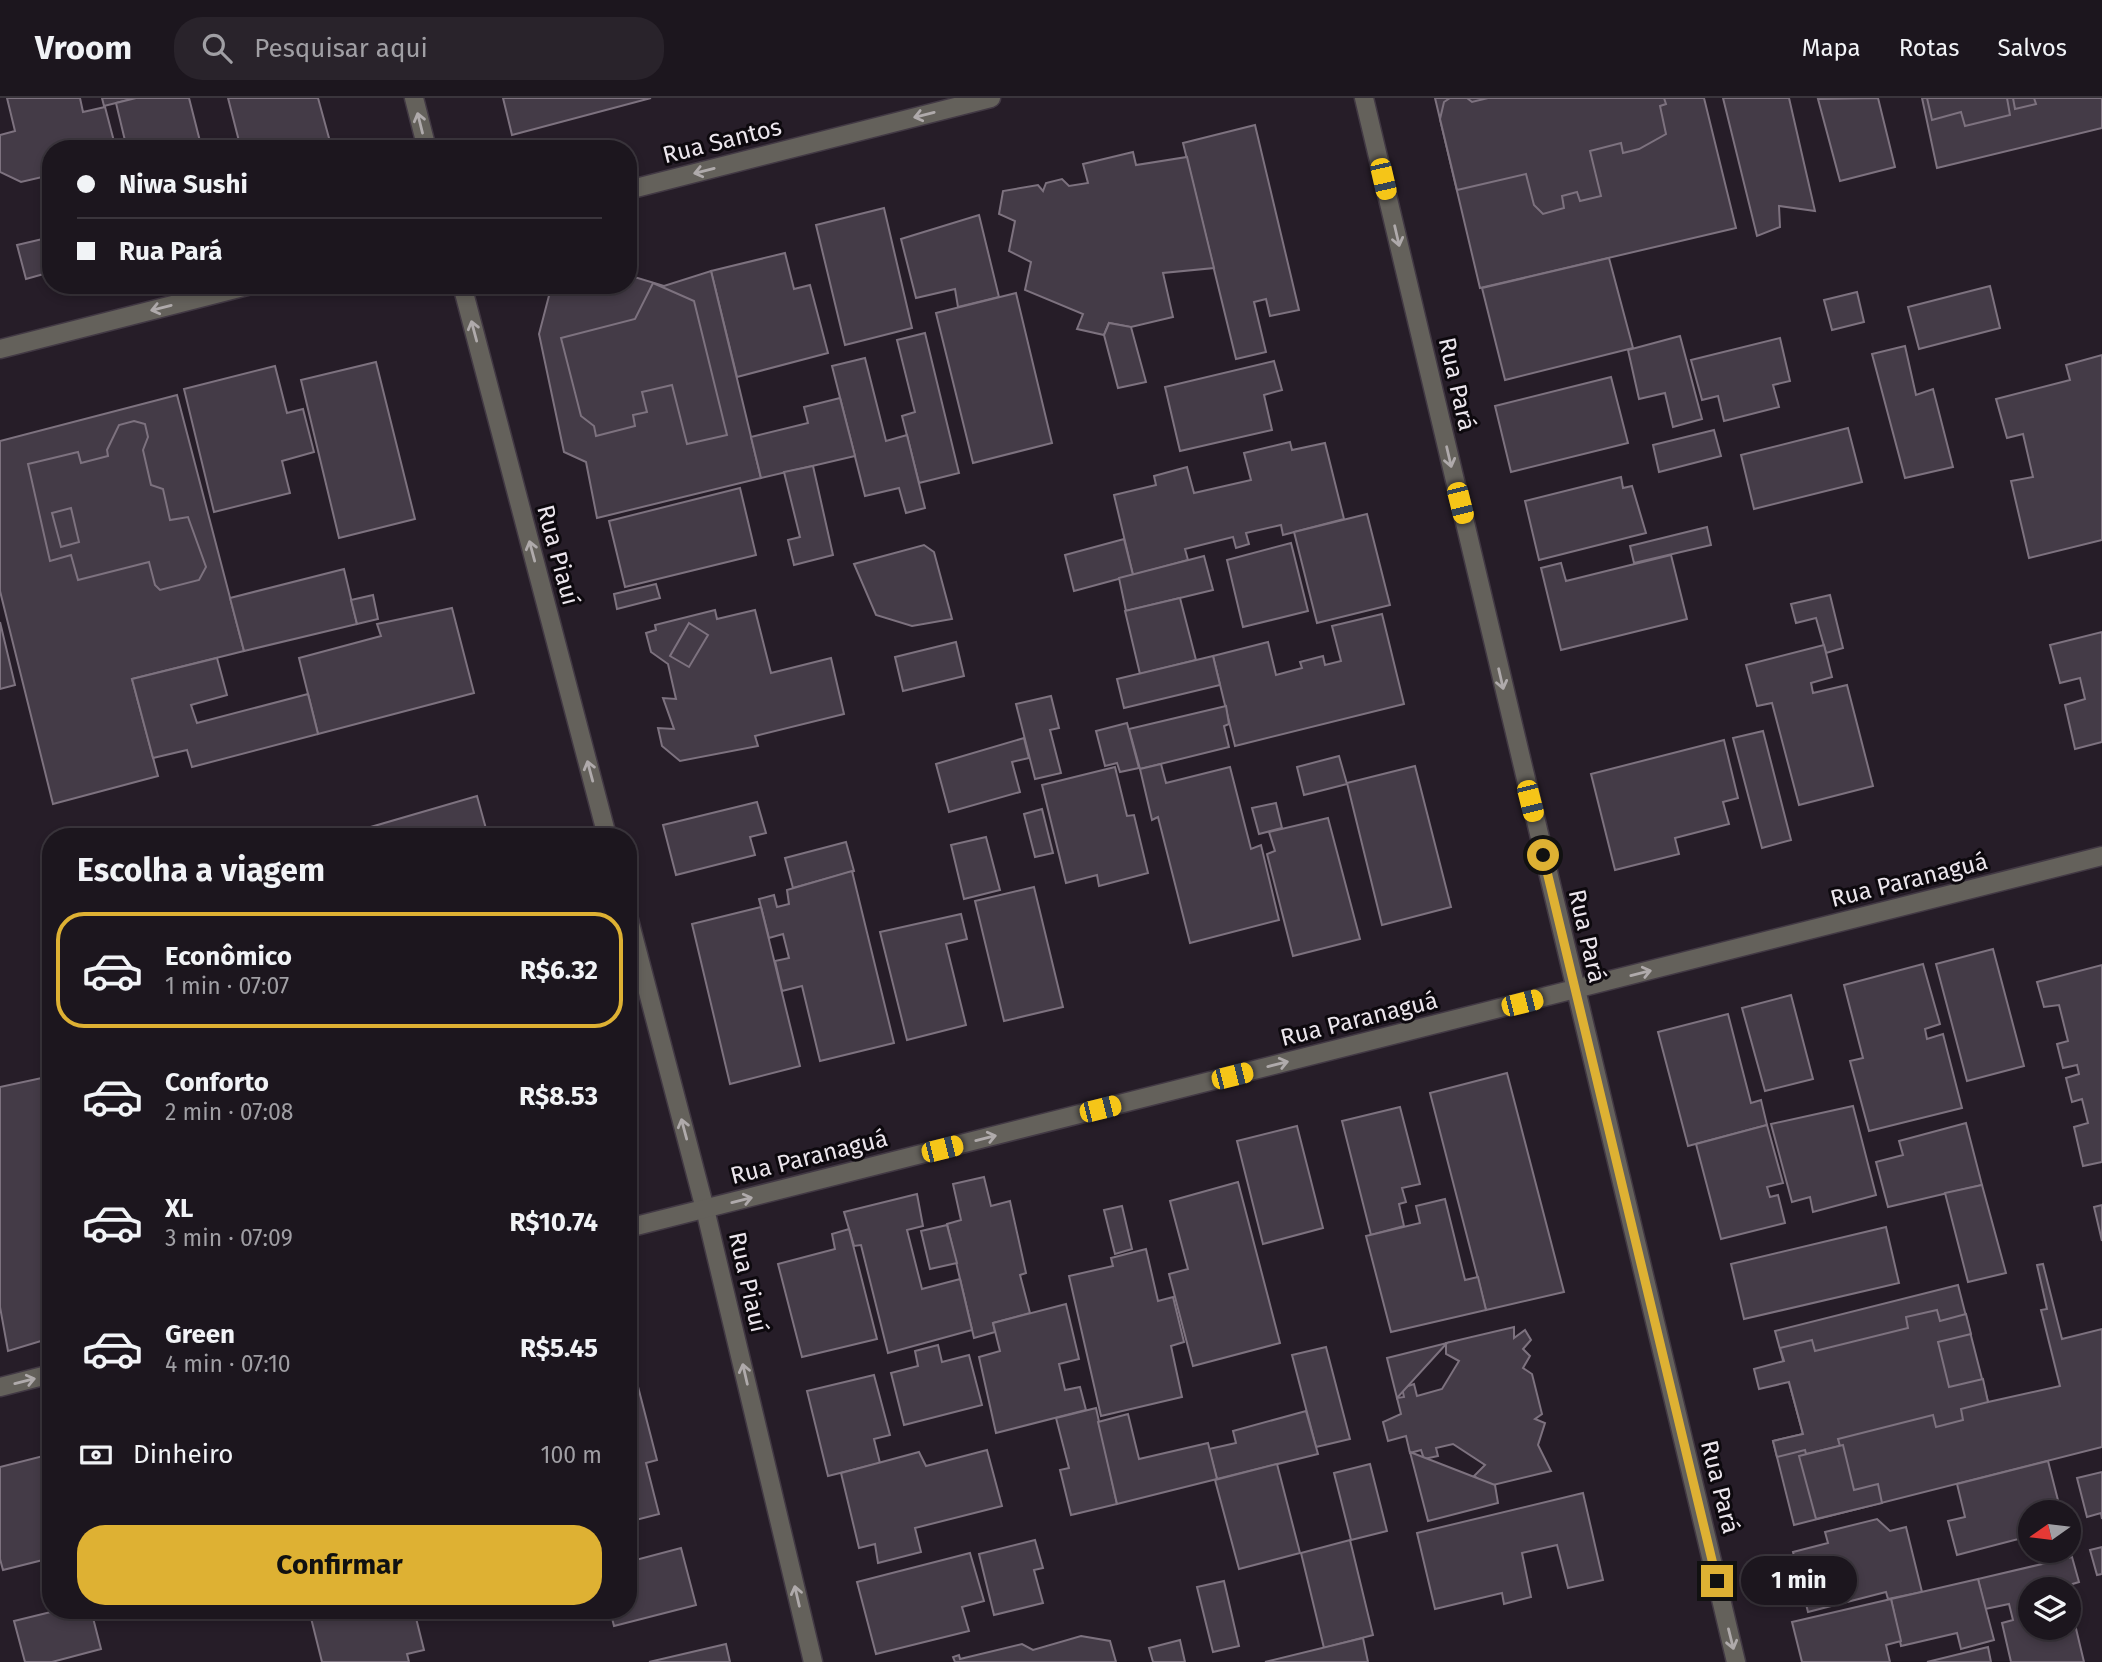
<!DOCTYPE html>
<html lang="pt">
<meta charset="utf-8">
<style>
:root{--surface:#1c161e;--page:#29232b;--text:#f1f3f6;--muted:#a09fa4;--line:#3a353c;--accent:#deb133}
body{margin:0;font-family:"Fira Sans",sans-serif;background:var(--page);color:var(--text);height:100vh;display:flex;flex-direction:column;font-size:26px;white-space:nowrap}
*{box-sizing:border-box;margin:0}
p{font-size:23px;color:var(--muted)}
.icon{flex:none;width:38px;height:38px;fill:none;stroke:currentColor;stroke-width:2;stroke-linecap:round;stroke-linejoin:round}
.map{position:relative;flex:1;overflow:hidden}
.drawer{position:absolute;left:42px;top:730px;width:595px;height:791px;display:flex;flex-direction:column;background:var(--surface);border-radius:28px;box-shadow:0 4px 10px #0003,0 0 0 2px var(--line)}
.drawer>*{flex:none}
.banner{position:absolute;left:42px;top:42px;width:595px;height:154px;border-radius:28px;box-shadow:0 4px 10px #0003,0 0 0 2px var(--line);display:grid;align-content:center;height:154px;padding:0 35px;background:var(--surface)}
.needle{width:46px;rotate:256deg}
.controls{position:absolute;left:2018px;top:1402px;display:grid;gap:14px}
.controls a{display:grid;place-items:center;width:63px;height:63px;border-radius:50%;background:var(--surface);box-shadow:0 4px 10px #0003,0 0 0 2px var(--line);font-size:35px}
.end{position:absolute;width:32px;height:32px;margin:-16px;border:9px solid #deb133;background:#111;box-shadow:0 0 0 4px #111}
.from{border-radius:50%}
.bubble{position:absolute;height:49px;border-radius:24px;background:var(--surface);box-shadow:0 4px 10px #0003,0 0 0 2px var(--line);font-size:23px;font-weight:700;line-height:49px;text-align:center}
.car{position:absolute;width:21px;height:42px;margin:-21px -10px;border-radius:9px;box-shadow:0 0 5px 2px #0007;background:linear-gradient(#f5c518 24%,#345 0 40%,#f5c518 0 76%,#345 0 86%,#f5c518 0)}
.banner b{display:flex;align-items:center;gap:24px;height:66px;font-size:26px}
.banner b+b{border-top:2px solid var(--line)}
.banner i{width:18px;height:18px;background:var(--text)}
ul{padding:0;list-style:none}
li{display:flex;align-items:center;gap:21px;height:116px;margin:0 14px 10px;padding:0 21px;border:4px solid transparent;border-radius:28px}
li div{flex:1}
li b{display:block;font-size:26px}
li em{font-style:normal;font-weight:700}
li.selected{border-color:var(--accent)}
li>.icon{width:63px;height:63px;stroke-width:1.5}
h2{padding:0 35px;font-size:32px;line-height:84px}
.pay{display:flex;align-items:center;gap:18px;height:77px;padding:0 35px;font-size:26px}
.pay p{margin-inline-start:auto}
.primary-button{display:flex;gap:14px;margin-top:auto;padding:14px 35px}
.primary-button a{flex:1;height:80px;border-radius:28px;background:var(--accent);color:#111;font-size:28px;font-weight:700;line-height:80px;text-align:center}
header{display:flex;align-items:center;gap:42px;box-sizing:border-box;height:98px;padding:0 35px;background:var(--surface);border-bottom:2px solid var(--line)}
header strong{font-size:33px}
nav{display:flex;gap:38px;margin-inline-start:auto;font-size:24px}
.search{width:490px;height:63px;background:var(--page);display:flex;align-items:center;gap:18px;box-sizing:border-box;padding:0 24px;border-radius:28px;color:var(--muted);font-size:26px}
.map>svg:first-child{display:block}
.building{fill:#443b47;stroke:#7d727f;stroke-width:2}
.lines{fill:none;stroke-linecap:round;stroke-linejoin:round}
.minor-casing{stroke:#423944;stroke-width:21}
.minor{stroke:#64615b;stroke-width:18}
.oneway{stroke:#afaaab}
.route{stroke:#deb133;stroke-width:9}
.labels{text-anchor:middle;dominant-baseline:central;stroke-width:6;stroke-linejoin:round;paint-order:stroke}
.street-label{font-size:24px;fill:#ece6ed;stroke:#0d090e}
</style>
<header>
<strong>Vroom</strong>
<div class="search"><svg class="icon" aria-label="search" viewBox="0 0 24 24"><circle cx="10" cy="10" r="6"/><path d="M15 15l6 6"/></svg>Pesquisar aqui</div>
<nav><a>Mapa</a><a>Rotas</a><a>Salvos</a></nav>
</header>
<div class="map">
<svg width="2102" height="1564" viewBox="0 0 2102 1564">
<rect width="100%" height="100%" fill="#261d28"/>
<g class="building">
<polygon points="7,0 80,0 83,14 105,9 116,51 51,51 51,77 21,84 0,74 0,37 15,33"/>
<polygon points="102,0 132,0 132,1 104,8"/>
<polygon points="136,0 189,0 202,51 127,51 116,5"/>
<polygon points="228,0 318,0 332,51 241,51"/>
<polygon points="503,0 651,0 512,37"/>
<polygon points="1435,0 1704,0 1736,130 1480,190"/>
<polygon points="1450,0 1467,0 1472,4 1488,0 1664,0 1666,6 1660,8 1666,36 1639,51 1623,55 1621,45 1590,53 1601,98 1580,103 1577,94 1562,98 1564,110 1543,116 1534,107 1526,76 1457,92 1440,21 1444,4"/>
<polygon points="1723,0 1789,0 1815,113 1779,108 1780,129 1757,138"/>
<polygon points="1878,0 1895,69 1840,83 1818,1"/>
<polygon points="1922,0 2102,0 2102,30 1937,70"/>
<polygon points="1927,0 2007,0 2010,17 1965,28 1961,14 1932,22"/>
<polygon points="2013,0 2034,0 2036,6 2015,11"/>
<polygon points="1255,27 1299,212 1270,218 1266,201 1254,204 1266,254 1236,261 1183,45"/>
<polygon points="1133,54 1136,67 1187,59 1214,170 1163,175 1173,219 1131,229 1109,225 1104,237 1077,231 1083,216 1025,192 1031,164 1009,153 1015,123 999,116 1003,93 1038,87 1043,93 1046,85 1062,81 1069,88 1088,85 1083,66"/>
<polygon points="884,110 912,230 845,247 816,127"/>
<polygon points="979,117 999,199 958,209 955,191 916,200 901,141"/>
<polygon points="51,139 51,174 26,181 17,147"/>
<polygon points="785,155 794,191 810,187 828,255 737,279 711,173"/>
<polygon points="1609,160 1633,250 1505,282 1482,190"/>
<polygon points="711,173 761,380 597,420 586,364 564,354 539,236 551,190 628,187 628,177 664,188"/>
<polygon points="653,185 694,203 727,337 687,346 672,287 642,294 647,314 633,317 635,328 596,338 594,328 581,318 561,240 635,221"/>
<polygon points="1990,188 2000,230 1919,251 1908,209"/>
<polygon points="1857,194 1864,224 1832,232 1824,202"/>
<polygon points="1016,195 1052,345 973,365 936,215"/>
<polygon points="1109,225 1131,229 1146,284 1118,290 1104,237"/>
<polygon points="925,235 959,375 919,385 902,318 915,314 897,242"/>
<polygon points="1680,238 1702,321 1673,329 1665,295 1639,301 1628,252"/>
<polygon points="1780,240 1790,283 1773,287 1779,309 1724,323 1718,298 1702,302 1691,262"/>
<polygon points="1905,248 1916,297 1933,291 1953,369 1905,380 1872,256"/>
<polygon points="2102,257 2102,442 2029,460 2011,383 2033,379 2023,336 2007,340 1996,301 2070,282 2066,267"/>
<polygon points="865,260 886,343 907,337 925,410 906,415 899,390 865,398 832,268"/>
<polygon points="1274,263 1282,292 1264,297 1272,332 1180,353 1165,289"/>
<polygon points="376,264 415,421 339,440 301,282"/>
<polygon points="275,268 287,315 303,311 314,354 282,363 290,395 214,414 184,291"/>
<polygon points="1611,279 1628,345 1511,374 1495,308"/>
<polygon points="177,297 244,553 132,581 158,678 53,706 0,493 0,343"/>
<polygon points="840,300 855,358 761,380 751,339 808,325 804,309"/>
<polygon points="134,323 145,326 148,339 143,352 151,387 163,391 170,422 188,419 206,469 199,482 160,492 155,487 149,464 78,482 71,457 50,463 28,366 78,354 81,365 108,358 107,352 119,327"/>
<polygon points="1848,330 1862,384 1754,411 1741,357"/>
<polygon points="1714,332 1721,358 1659,374 1653,347"/>
<polygon points="1290,344 1292,352 1325,345 1344,421 1283,437 1281,427 1246,435 1249,446 1236,450 1233,439 1185,451 1188,462 1133,477 1114,397 1156,387 1154,378 1187,369 1194,395 1251,382 1244,355"/>
<polygon points="813,368 833,457 794,467 788,442 800,439 784,374"/>
<polygon points="1621,379 1623,390 1632,388 1646,435 1539,462 1525,403"/>
<polygon points="740,390 756,457 625,489 609,423"/>
<polygon points="71,410 79,444 61,449 52,415"/>
<polygon points="1367,416 1390,507 1317,525 1294,434"/>
<polygon points="1707,429 1711,447 1634,465 1630,448"/>
<polygon points="1124,441 1133,477 1074,493 1065,457"/>
<polygon points="1291,445 1308,513 1243,529 1227,462"/>
<polygon points="924,447 934,454 952,521 912,528 876,517 854,466"/>
<polygon points="1671,457 1687,521 1561,552 1541,470 1561,465 1566,483"/>
<polygon points="1204,458 1213,492 1126,513 1119,480"/>
<polygon points="344,471 357,526 244,553 230,500"/>
<polygon points="656,486 660,500 617,511 614,496"/>
<polygon points="373,497 378,521 357,526 351,502"/>
<polygon points="1830,497 1843,550 1826,555 1816,520 1796,525 1791,506"/>
<polygon points="1180,500 1196,562 1140,576 1125,513"/>
<polygon points="452,510 474,595 318,636 299,560 381,538 377,526"/>
<polygon points="715,512 717,521 755,512 771,575 831,560 844,616 755,638 758,648 680,663 662,648 658,630 674,631 663,600 676,601 668,566 651,554 646,535 656,532 655,527"/>
<polygon points="1382,516 1404,606 1235,648 1213,558 1268,544 1276,577 1302,570 1300,564 1323,558 1325,567 1341,563 1332,528"/>
<polygon points="0,524 15,587 0,591"/>
<polygon points="689,525 708,537 689,569 670,558"/>
<polygon points="2102,534 2102,644 2075,651 2065,607 2085,601 2080,580 2060,585 2050,547"/>
<polygon points="956,544 964,578 903,593 895,559"/>
<polygon points="1824,547 1832,579 1811,585 1813,595 1847,587 1873,688 1799,707 1772,605 1757,608 1746,567"/>
<polygon points="1213,558 1220,587 1124,610 1117,581"/>
<polygon points="217,560 227,597 191,607 197,625 308,596 318,636 192,669 187,652 153,660 132,581"/>
<polygon points="1051,598 1059,630 1050,632 1061,675 1035,681 1016,606"/>
<polygon points="1226,608 1229,626 1224,628 1229,649 1140,671 1129,631"/>
<polygon points="1127,625 1139,670 1120,674 1117,665 1105,668 1096,633"/>
<polygon points="1763,633 1791,742 1762,750 1733,640"/>
<polygon points="1024,640 1029,660 1012,664 1020,694 949,714 936,666"/>
<polygon points="1724,642 1738,700 1723,704 1729,726 1675,740 1679,756 1615,772 1591,676"/>
<polygon points="1339,658 1347,686 1304,697 1297,669"/>
<polygon points="1161,666 1166,685 1230,669 1251,751 1261,747 1279,822 1190,845 1158,719 1152,722 1140,671"/>
<polygon points="1415,668 1451,809 1382,827 1347,685"/>
<polygon points="1115,669 1127,718 1134,717 1148,775 1099,788 1097,777 1066,785 1042,687"/>
<polygon points="477,698 488,738 359,738 357,733"/>
<polygon points="757,704 766,735 750,739 755,757 676,777 663,727"/>
<polygon points="1276,705 1282,730 1259,736 1252,710"/>
<polygon points="1042,711 1053,755 1035,759 1024,716"/>
<polygon points="1328,720 1360,841 1293,858 1267,756 1275,753 1269,734"/>
<polygon points="986,739 1000,792 964,801 951,747"/>
<polygon points="846,744 854,773 793,790 785,760"/>
<polygon points="852,773 894,945 820,963 802,888 782,893 775,863 789,860 783,836 769,840 759,801 774,797 777,809 789,806 787,792"/>
<polygon points="1034,789 1063,909 1004,923 975,803"/>
<polygon points="761,809 800,968 730,986 692,826"/>
<polygon points="961,816 967,841 946,846 966,927 907,942 880,834"/>
<polygon points="1993,851 2024,968 1967,983 1936,866"/>
<polygon points="1923,866 1940,926 1925,931 1927,941 1943,936 1962,1010 1869,1033 1850,963 1863,960 1844,887"/>
<polygon points="2102,867 2102,1064 2083,1068 2074,1029 2088,1025 2082,1001 2072,1004 2066,980 2079,976 2077,967 2063,970 2057,946 2068,943 2059,907 2044,909 2037,884"/>
<polygon points="1791,897 1813,981 1765,993 1742,910"/>
<polygon points="1728,916 1751,1005 1761,1002 1767,1027 1688,1048 1658,934"/>
<polygon points="1507,975 1564,1194 1486,1212 1430,995"/>
<polygon points="51,978 51,1240 8,1253 0,1209 0,989"/>
<polygon points="1853,1008 1876,1097 1813,1114 1810,1099 1792,1104 1771,1026"/>
<polygon points="1400,1009 1420,1086 1402,1090 1406,1104 1399,1106 1404,1128 1371,1137 1342,1023"/>
<polygon points="1966,1025 1982,1087 1888,1109 1876,1064 1903,1057 1899,1043"/>
<polygon points="1767,1027 1783,1085 1767,1089 1770,1099 1778,1097 1785,1125 1721,1141 1696,1046"/>
<polygon points="1297,1028 1323,1130 1263,1146 1237,1043"/>
<polygon points="984,1079 991,1108 1010,1103 1026,1175 1020,1177 1030,1215 993,1225 995,1234 974,1240 947,1126 961,1122 953,1086"/>
<polygon points="1238,1084 1280,1245 1193,1268 1169,1176 1188,1171 1170,1103"/>
<polygon points="1982,1087 2006,1175 1968,1184 1945,1095"/>
<polygon points="917,1096 923,1128 907,1132 922,1191 960,1181 972,1232 888,1255 861,1147 854,1148 844,1114"/>
<polygon points="1445,1101 1465,1182 1478,1179 1486,1212 1391,1234 1366,1138 1420,1125 1416,1108"/>
<polygon points="2102,1107 2102,1143 2094,1109"/>
<polygon points="1122,1108 1132,1151 1115,1156 1104,1112"/>
<polygon points="947,1127 957,1165 930,1171 921,1133"/>
<polygon points="1886,1129 1899,1185 1744,1221 1731,1166"/>
<polygon points="849,1131 877,1241 802,1259 778,1166 835,1151 832,1136"/>
<polygon points="1146,1151 1158,1203 1173,1199 1184,1244 1171,1248 1182,1299 1101,1318 1069,1178 1113,1168 1111,1160"/>
<polygon points="2043,1166 2062,1241 2102,1231 2102,1349 1794,1427 1773,1343 1803,1336 1775,1233 1958,1187 1988,1304 2060,1288 2041,1212 2047,1211 2037,1167"/>
<polygon points="1066,1206 1079,1261 1059,1266 1065,1292 1080,1289 1086,1312 996,1335 979,1259 1000,1253 993,1225"/>
<polygon points="1937,1212 1940,1223 1966,1216 1971,1236 1938,1244 1949,1289 1983,1281 1988,1304 1961,1311 1963,1322 1936,1329 1933,1317 1838,1341 1840,1348 1806,1356 1805,1352 1777,1359 1773,1343 1803,1336 1789,1284 1759,1291 1754,1271 1784,1263 1780,1250 1812,1242 1815,1253 1908,1230 1906,1219"/>
<polygon points="1514,1229 1514,1240 1525,1232 1531,1242 1523,1251 1530,1258 1523,1270 1532,1276 1542,1316 1535,1321 1545,1325 1538,1347 1551,1373 1489,1388 1474,1378 1485,1367 1453,1346 1436,1350 1438,1358 1424,1361 1421,1352 1410,1355 1406,1338 1388,1343 1383,1324 1401,1316 1397,1300 1404,1299 1402,1290 1414,1286 1417,1298 1442,1291 1459,1263 1446,1256 1446,1245"/>
<polygon points="1447,1245 1397,1300 1387,1260"/>
<polygon points="938,1247 942,1264 969,1257 982,1307 904,1327 891,1275 918,1268 915,1253"/>
<polygon points="1326,1249 1350,1341 1316,1349 1292,1257"/>
<polygon points="628,1250 657,1362 646,1365 659,1416 628,1424"/>
<polygon points="874,1277 890,1337 874,1341 880,1365 828,1378 807,1293"/>
<polygon points="1096,1310 1117,1406 1071,1417 1060,1372 1069,1370 1056,1320"/>
<polygon points="1306,1313 1318,1356 1217,1381 1209,1351 1236,1345 1233,1333"/>
<polygon points="1128,1316 1139,1361 1208,1345 1217,1381 1117,1406 1098,1324"/>
<polygon points="1843,1347 1854,1392 1878,1386 1882,1405 1816,1421 1799,1358"/>
<polygon points="987,1352 1002,1408 915,1430 921,1454 878,1465 875,1446 859,1450 841,1375 919,1354 926,1368"/>
<polygon points="1410,1354 1495,1387 1498,1405 1428,1423"/>
<polygon points="51,1356 51,1473 47,1461 3,1472 0,1461 0,1369"/>
<polygon points="2048,1363 2061,1414 2030,1414 2030,1438 1957,1457 1948,1423 1965,1419 1957,1386"/>
<polygon points="1277,1366 1300,1455 1239,1471 1215,1382"/>
<polygon points="1370,1366 1387,1433 1351,1442 1334,1375"/>
<polygon points="2102,1374 2102,1421 2101,1415 2087,1419 2077,1380"/>
<polygon points="1583,1395 1603,1482 1568,1490 1557,1447 1522,1455 1531,1499 1504,1506 1502,1495 1435,1511 1417,1435"/>
<polygon points="1877,1421 1890,1433 1906,1429 1922,1494 1888,1501 1886,1494 1808,1514 1793,1454 1828,1445 1825,1434"/>
<polygon points="1035,1442 1043,1470 1034,1472 1043,1505 994,1517 979,1456"/>
<polygon points="1350,1442 1373,1537 1324,1550 1301,1455"/>
<polygon points="2102,1449 2102,1476 2097,1477 2090,1452"/>
<polygon points="681,1450 696,1507 614,1528 610,1512 628,1512 628,1464"/>
<polygon points="970,1455 984,1503 962,1509 969,1533 876,1556 857,1484"/>
<polygon points="2072,1459 2079,1484 2066,1488 2067,1491 2030,1491 2030,1530 2068,1530 2068,1497 2084,1564 2011,1564 2002,1525 2013,1522 2009,1506 1985,1511 1978,1481"/>
<polygon points="1978,1481 1994,1542 1961,1551 1957,1535 1901,1548 1891,1501"/>
<polygon points="1224,1483 1239,1548 1213,1554 1197,1489"/>
<polygon points="1891,1501 1901,1543 1886,1547 1890,1564 1802,1564 1792,1524"/>
<polygon points="59,1512 91,1512 101,1551 52,1564 25,1564 14,1523"/>
<polygon points="309,1512 414,1512 424,1552 407,1556 409,1564 322,1564"/>
<polygon points="1081,1538 1110,1543 1116,1564 955,1564 953,1559 959,1557 960,1561 1022,1546 1033,1552"/>
<polygon points="1363,1540 1368,1564 1265,1564"/>
<polygon points="1180,1542 1185,1564 1153,1564 1149,1550"/>
<polygon points="726,1546 730,1564 649,1564"/>
<polygon points="1988,1549 1991,1564 1927,1564"/>
</g>
<g class="lines">
<g class="minor-casing">
<g id="minor">
<polyline points="414,0 427,51"/>
<polyline points="1364,0 1736,1564"/>
<polyline points="628,92 991,0"/>
<polyline points="462,187 607,738"/>
<polyline points="0,251 251,187"/>
<polyline points="628,818 705,1111 813,1564"/>
<polyline points="628,1130 2102,758"/>
<polyline points="0,1289 51,1276"/>
</g>
</g>
<use href="#minor" class="minor"/>
</g>
<defs><path id="oneway-shaft" d="M-6 0H5M1.5-3L5.5 0L1.5 3" fill="none" stroke-width="1.6" stroke-linecap="round" stroke-linejoin="round" transform="scale(1.75)"/></defs>
<g class="oneway">
<use href="#oneway-shaft" transform="translate(924 17) rotate(166)"/>
<use href="#oneway-shaft" transform="translate(420 25) rotate(-104)"/>
<use href="#oneway-shaft" transform="translate(704 73) rotate(166)"/>
<use href="#oneway-shaft" transform="translate(1397 138) rotate(77)"/>
<use href="#oneway-shaft" transform="translate(161 210) rotate(166)"/>
<use href="#oneway-shaft" transform="translate(474 233) rotate(-105)"/>
<use href="#oneway-shaft" transform="translate(1449 359) rotate(77)"/>
<use href="#oneway-shaft" transform="translate(532 453) rotate(-105)"/>
<use href="#oneway-shaft" transform="translate(1501 581) rotate(77)"/>
<use href="#oneway-shaft" transform="translate(590 673) rotate(-105)"/>
<use href="#oneway-shaft" transform="translate(1641 875) rotate(-14)"/>
<use href="#oneway-shaft" transform="translate(1278 966) rotate(-14)"/>
<use href="#oneway-shaft" transform="translate(684 1031) rotate(-105)"/>
<use href="#oneway-shaft" transform="translate(986 1040) rotate(-14)"/>
<use href="#oneway-shaft" transform="translate(742 1102) rotate(-14)"/>
<use href="#oneway-shaft" transform="translate(745 1276) rotate(-103)"/>
<use href="#oneway-shaft" transform="translate(25 1283) rotate(-14)"/>
<use href="#oneway-shaft" transform="translate(797 1498) rotate(-103)"/>
<use href="#oneway-shaft" transform="translate(1731 1541) rotate(76)"/>
</g>
<g class="lines">
<polyline class="route" points="1543,757 1717,1483"/>
</g>
<g class="labels">
<g class="street-label">
<text transform="translate(722 43) rotate(-14)">Rua Santos</text>
<text transform="translate(1457 286) rotate(77)">Rua Pará</text>
<text transform="translate(558 457) rotate(75)">Rua Piauí</text>
<text transform="translate(1909 782) rotate(-14)">Rua Paranaguá</text>
<text transform="translate(1587 838) rotate(77)">Rua Pará</text>
<text transform="translate(1359 921) rotate(-14)">Rua Paranaguá</text>
<text transform="translate(809 1059) rotate(-14)">Rua Paranaguá</text>
<text transform="translate(748 1184) rotate(77)">Rua Piauí</text>
<text transform="translate(1720 1389) rotate(76)">Rua Pará</text>
</g>
</g>
</svg>
<div class="controls">
<a><svg class="needle" viewBox="-14 -14 28 28"><path d="M0-13l5 13h-10z" fill="#e53935"/><path d="M0 13l5-13h-10z" fill="#a09fa4"/></svg></a>
<a><svg class="icon" aria-label="layers" viewBox="0 0 24 24"><path d="M12 4l9 5-9 5-9-5zM3 14l9 5 9-5"/></svg></a>
</div>
<i class="end from" style="left:1543px;top:757px"></i>
<i class="end" style="left:1717px;top:1483px"></i>
<div class="bubble" style="left:1741px;top:1458px;width:116px">1 min</div>
<i class="car" style="left:1383px;top:81px;rotate:167deg"></i>
<i class="car" style="left:1460px;top:405px;rotate:166deg"></i>
<i class="car" style="left:1530px;top:703px;rotate:166deg"></i>
<i class="car" style="left:1522px;top:905px;rotate:76deg"></i>
<i class="car" style="left:1232px;top:978px;rotate:76deg"></i>
<i class="car" style="left:1100px;top:1011px;rotate:76deg"></i>
<i class="car" style="left:942px;top:1051px;rotate:76deg"></i>
<div class="banner">
<b><i class="from"></i>Niwa Sushi</b>
<b><i></i>Rua Pará</b>
</div>
<section class="drawer">
<h2>Escolha a viagem</h2>
<ul>
<li class="selected"><svg class="icon" aria-label="car" viewBox="0 0 24 24"><path d="M5 17H2v-5l4-1 3-4h7l3 4 3 1v5h-3M9 17h6M6 11h13"/><circle cx="7" cy="17" r="2"/><circle cx="17" cy="17" r="2"/></svg><div><b>Econômico</b><p>1 min · 07:07</p></div><em>R$6.32</em></li>
<li><svg class="icon" aria-label="car" viewBox="0 0 24 24"><path d="M5 17H2v-5l4-1 3-4h7l3 4 3 1v5h-3M9 17h6M6 11h13"/><circle cx="7" cy="17" r="2"/><circle cx="17" cy="17" r="2"/></svg><div><b>Conforto</b><p>2 min · 07:08</p></div><em>R$8.53</em></li>
<li><svg class="icon" aria-label="car" viewBox="0 0 24 24"><path d="M5 17H2v-5l4-1 3-4h7l3 4 3 1v5h-3M9 17h6M6 11h13"/><circle cx="7" cy="17" r="2"/><circle cx="17" cy="17" r="2"/></svg><div><b>XL</b><p>3 min · 07:09</p></div><em>R$10.74</em></li>
<li><svg class="icon" aria-label="car" viewBox="0 0 24 24"><path d="M5 17H2v-5l4-1 3-4h7l3 4 3 1v5h-3M9 17h6M6 11h13"/><circle cx="7" cy="17" r="2"/><circle cx="17" cy="17" r="2"/></svg><div><b>Green</b><p>4 min · 07:10</p></div><em>R$5.45</em></li>
</ul>
<div class="pay"><svg class="icon" aria-label="cash" viewBox="0 0 24 24"><path d="M3 7h18v10H3z"/><circle cx="12" cy="12" r="2"/></svg>Dinheiro<p>100 m</p></div>
<div class="primary-button"><a>Confirmar</a></div>
</section>
</div>
